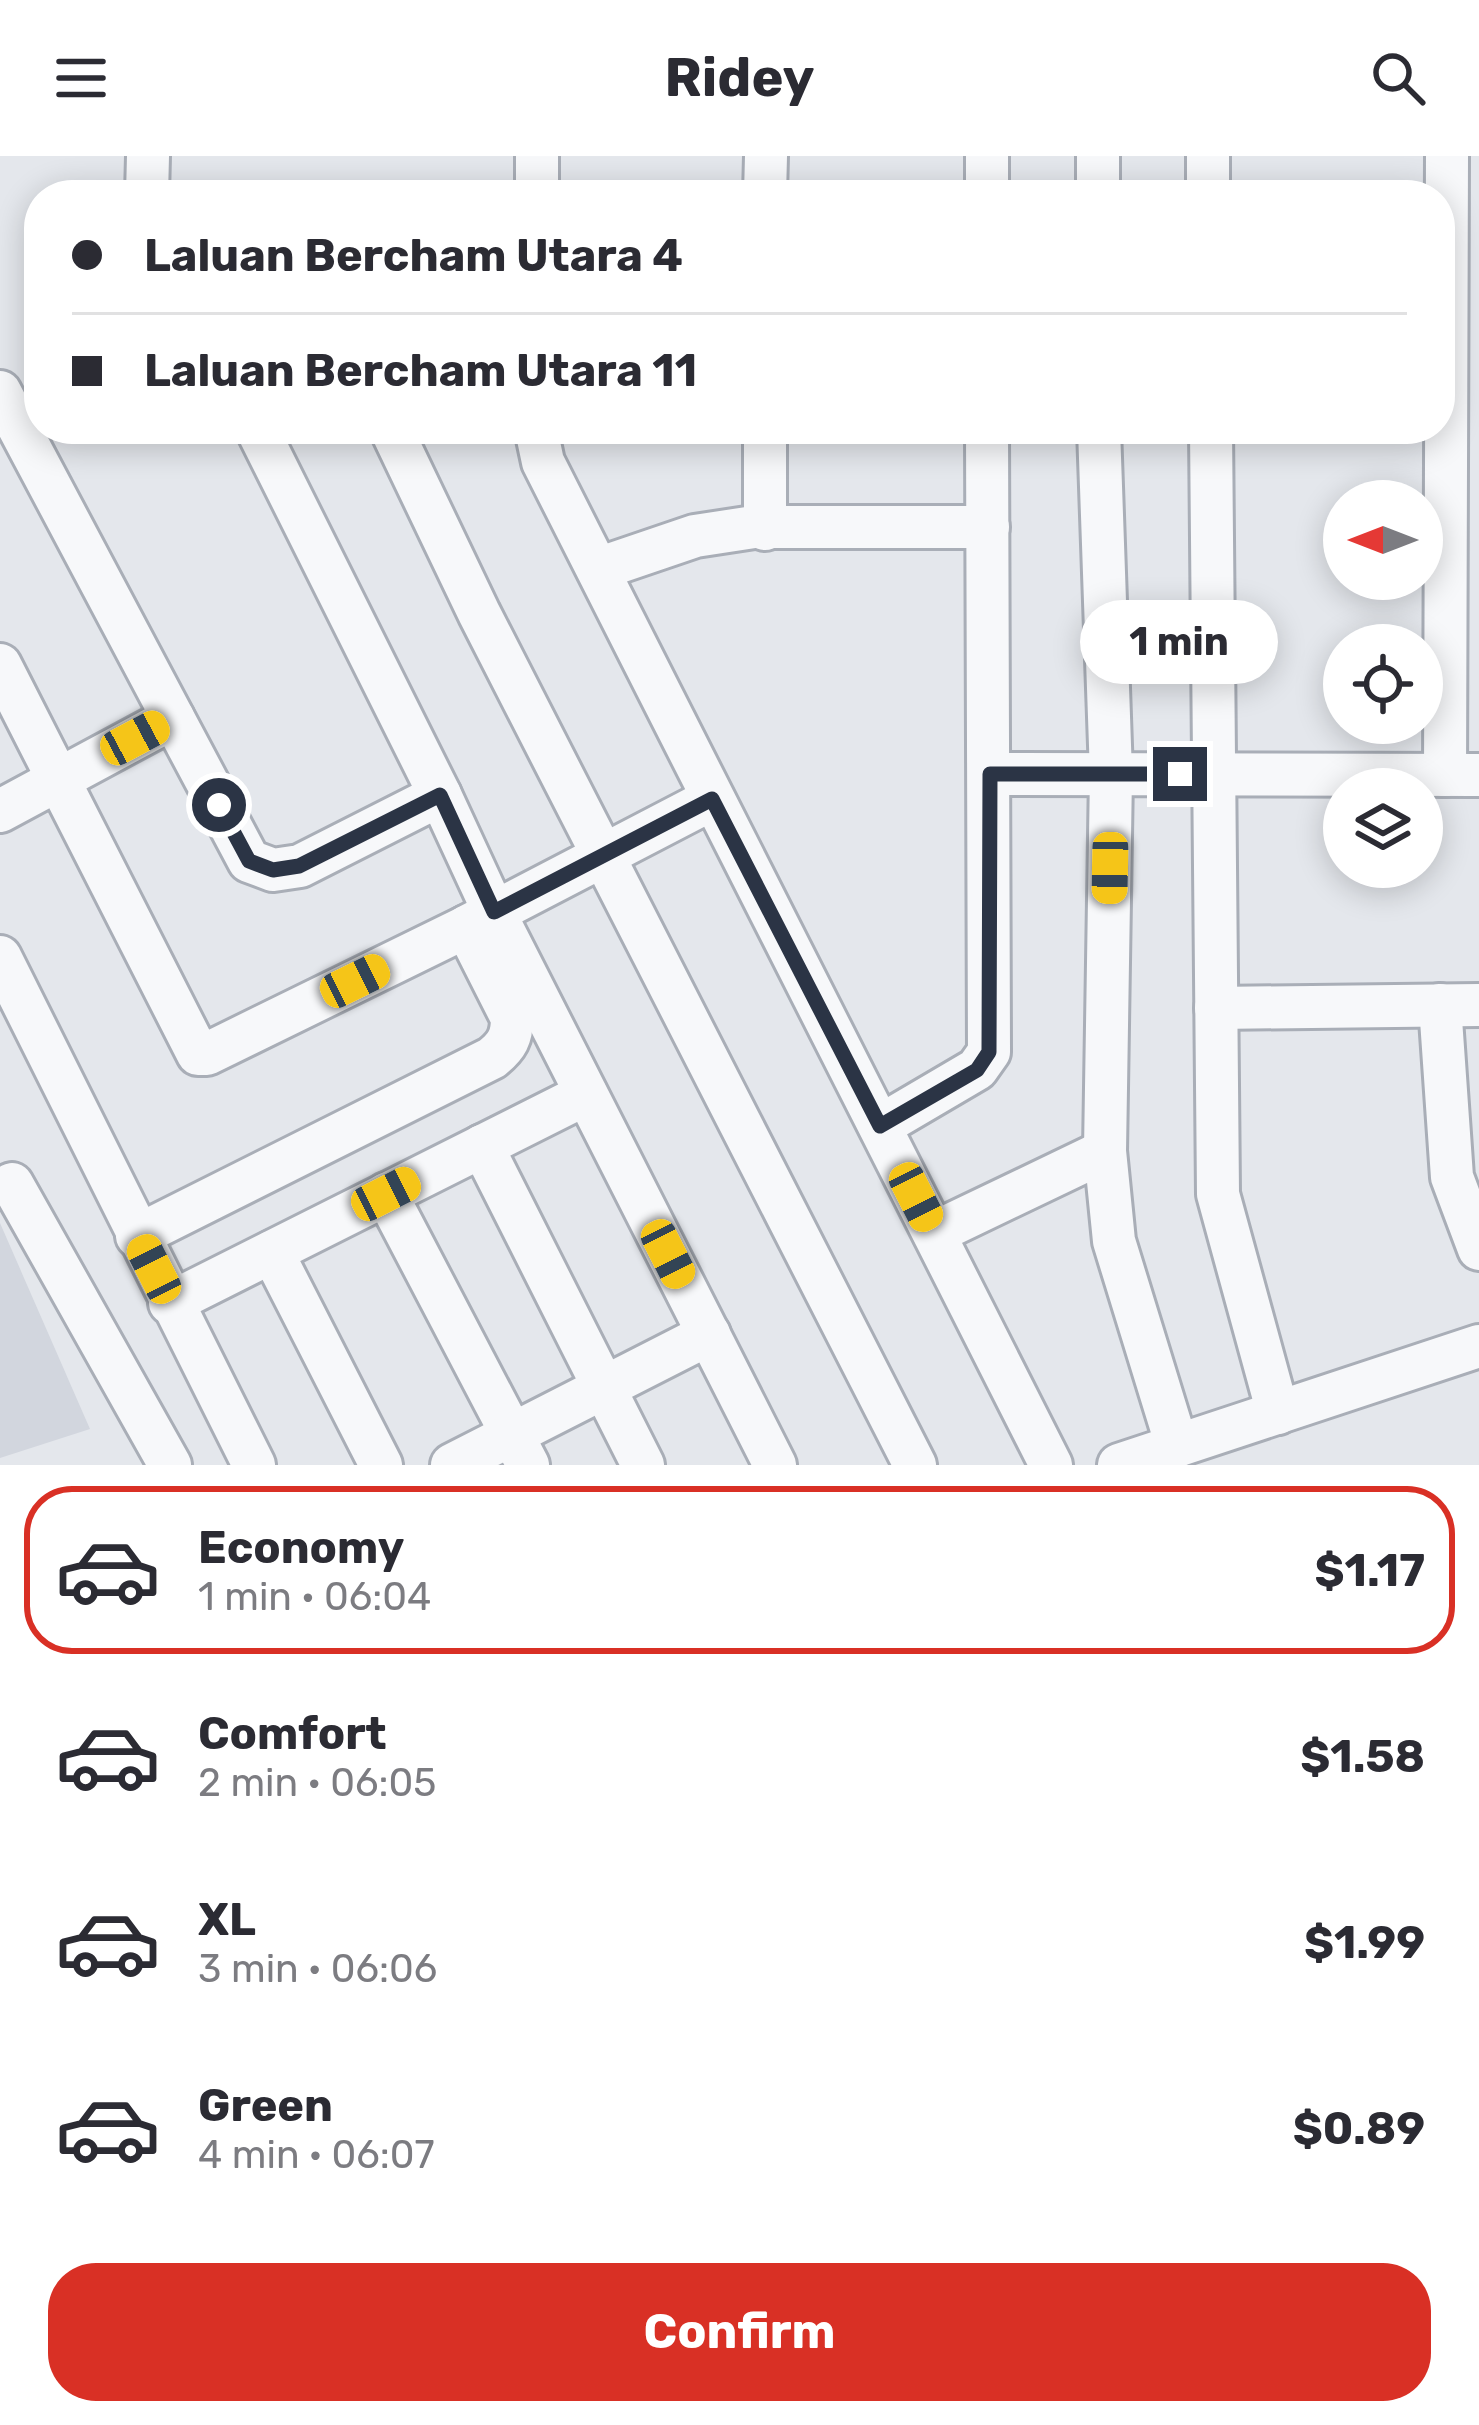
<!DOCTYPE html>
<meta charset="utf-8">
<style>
:root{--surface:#fff;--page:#f7f7f7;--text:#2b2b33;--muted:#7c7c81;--line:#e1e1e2;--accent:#d93025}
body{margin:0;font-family:Rubik,sans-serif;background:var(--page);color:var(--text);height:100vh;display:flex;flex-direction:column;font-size:45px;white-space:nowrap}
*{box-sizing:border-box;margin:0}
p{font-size:39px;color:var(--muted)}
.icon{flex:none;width:66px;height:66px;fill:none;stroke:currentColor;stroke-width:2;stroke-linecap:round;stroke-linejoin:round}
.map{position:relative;height:1309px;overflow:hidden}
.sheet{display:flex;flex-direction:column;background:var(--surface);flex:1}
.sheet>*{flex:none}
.hud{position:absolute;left:24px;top:24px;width:1431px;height:264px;border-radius:48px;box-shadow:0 6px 30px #0003;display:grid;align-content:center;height:264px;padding:0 48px;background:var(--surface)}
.needle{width:78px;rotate:270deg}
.fabs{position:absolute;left:1323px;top:324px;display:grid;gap:24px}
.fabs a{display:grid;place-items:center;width:120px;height:120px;border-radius:50%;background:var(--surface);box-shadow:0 6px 30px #0003;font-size:60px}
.end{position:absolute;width:54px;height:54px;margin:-27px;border:15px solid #2b3445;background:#fff;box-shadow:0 0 0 6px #fff}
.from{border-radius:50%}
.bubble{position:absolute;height:84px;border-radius:42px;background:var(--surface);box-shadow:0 6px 30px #0003;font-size:39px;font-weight:700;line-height:84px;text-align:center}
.car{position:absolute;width:36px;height:72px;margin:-36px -18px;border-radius:15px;box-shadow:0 0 9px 3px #0007;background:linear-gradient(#f5c518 24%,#345 0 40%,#f5c518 0 76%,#345 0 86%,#f5c518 0)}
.hud b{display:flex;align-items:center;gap:42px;height:114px;font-size:45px}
.hud b+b{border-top:3px solid var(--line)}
.hud i{width:30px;height:30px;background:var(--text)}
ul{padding:21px 0 0;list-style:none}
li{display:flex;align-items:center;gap:36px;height:168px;margin:0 24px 18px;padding:0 24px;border:6px solid transparent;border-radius:48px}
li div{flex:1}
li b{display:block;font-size:45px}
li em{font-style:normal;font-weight:700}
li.on{border-color:var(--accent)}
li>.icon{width:108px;height:108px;stroke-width:1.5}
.primary-button{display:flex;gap:24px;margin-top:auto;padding:24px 48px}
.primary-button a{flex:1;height:138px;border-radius:48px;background:var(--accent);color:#fff;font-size:48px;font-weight:700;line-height:138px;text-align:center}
header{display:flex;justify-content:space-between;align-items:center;height:156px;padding:0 48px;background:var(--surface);font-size:54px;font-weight:700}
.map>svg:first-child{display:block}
.built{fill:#d2d6de}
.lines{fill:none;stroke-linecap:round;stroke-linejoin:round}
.minor-casing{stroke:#a9aeb7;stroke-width:48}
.minor{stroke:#f7f8fa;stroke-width:42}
.route{stroke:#2b3445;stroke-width:15}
</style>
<header><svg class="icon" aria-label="menu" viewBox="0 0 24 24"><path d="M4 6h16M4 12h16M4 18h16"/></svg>Ridey<svg class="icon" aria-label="search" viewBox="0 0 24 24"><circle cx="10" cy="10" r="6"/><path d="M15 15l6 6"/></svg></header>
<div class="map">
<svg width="1479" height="1309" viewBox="0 0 1479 1309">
<rect width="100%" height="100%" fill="#e4e7ec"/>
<polygon class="built" points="0,1067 90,1273 0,1302"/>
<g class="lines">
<g class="minor-casing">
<g id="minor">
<polyline points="987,0 987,39"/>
<polyline points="1098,0 1098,39"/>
<polyline points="1208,0 1208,39"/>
<polyline points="147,39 148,0"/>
<polyline points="537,39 537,0"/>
<polyline points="765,39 766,0"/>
<polyline points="0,236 249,705 273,714 300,710 440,639"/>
<polyline points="257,273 440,639 494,756 775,1309"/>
<polyline points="391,273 479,457 915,1309"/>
<polyline points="536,273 543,306 1051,1309"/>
<polyline points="1099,273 1111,618 1105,995 1114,1085 1177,1290"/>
<polyline points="1211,273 1218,1038 1278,1257"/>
<polyline points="765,373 765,273"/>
<polyline points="598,413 695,380 754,371 988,371"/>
<polyline points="0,509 198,898 207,898 466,771 712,643"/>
<polyline points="990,618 1479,619"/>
<polyline points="1445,619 1447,0"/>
<polyline points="0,655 173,562"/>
<polyline points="0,801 254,1309"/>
<polyline points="1440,849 1452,1021 1479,1093"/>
<polyline points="1216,852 1479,849"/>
<polyline points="880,970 977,913 989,896 987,273"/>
<polyline points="482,990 643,1309"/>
<polyline points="12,1028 170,1309"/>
<polyline points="386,1038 528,1309"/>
<polyline points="934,1077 1105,995"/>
<path d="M137,1080L492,902C507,890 512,881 512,862L466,771"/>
<polyline points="272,1096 381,1309"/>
<polyline points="170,1147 586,938"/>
<polyline points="452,1309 709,1178"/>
<polyline points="1119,1309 1479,1190"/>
</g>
</g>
<use href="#minor" class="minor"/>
</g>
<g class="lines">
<polyline class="route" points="219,649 249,705 273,714 299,710 440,639 494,756 712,643 880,970 977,914 989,896 990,618 1180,618"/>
</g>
</svg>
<div class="fabs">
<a><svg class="needle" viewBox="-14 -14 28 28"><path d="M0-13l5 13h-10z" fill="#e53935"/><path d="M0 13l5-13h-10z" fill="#7c7c81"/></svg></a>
<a><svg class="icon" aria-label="locate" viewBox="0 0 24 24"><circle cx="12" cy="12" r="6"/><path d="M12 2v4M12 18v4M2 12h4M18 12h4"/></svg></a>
<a><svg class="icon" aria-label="layers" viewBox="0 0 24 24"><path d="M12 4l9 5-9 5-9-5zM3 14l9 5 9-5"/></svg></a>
</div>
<i class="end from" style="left:219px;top:649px"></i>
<i class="end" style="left:1180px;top:618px"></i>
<div class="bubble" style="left:1080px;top:444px;width:198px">1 min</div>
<i class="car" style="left:135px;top:582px;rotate:62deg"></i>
<i class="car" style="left:1110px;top:712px;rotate:181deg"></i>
<i class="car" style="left:355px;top:825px;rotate:64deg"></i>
<i class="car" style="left:386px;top:1038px;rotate:63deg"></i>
<i class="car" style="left:916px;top:1041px;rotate:153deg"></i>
<i class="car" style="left:668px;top:1098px;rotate:153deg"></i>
<i class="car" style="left:154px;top:1113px;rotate:333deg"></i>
<div class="hud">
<b><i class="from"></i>Laluan Bercham Utara 4</b>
<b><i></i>Laluan Bercham Utara 11</b>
</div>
</div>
<section class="sheet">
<ul>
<li class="on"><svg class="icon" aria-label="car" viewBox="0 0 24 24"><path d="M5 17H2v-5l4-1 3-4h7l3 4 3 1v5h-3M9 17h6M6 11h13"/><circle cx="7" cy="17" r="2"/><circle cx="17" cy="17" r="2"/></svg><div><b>Economy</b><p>1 min · 06:04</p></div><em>$1.17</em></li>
<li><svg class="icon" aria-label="car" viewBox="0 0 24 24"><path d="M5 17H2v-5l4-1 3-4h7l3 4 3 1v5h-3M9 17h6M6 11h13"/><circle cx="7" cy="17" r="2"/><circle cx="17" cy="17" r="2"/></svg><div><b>Comfort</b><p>2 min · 06:05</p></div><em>$1.58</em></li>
<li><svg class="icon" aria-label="car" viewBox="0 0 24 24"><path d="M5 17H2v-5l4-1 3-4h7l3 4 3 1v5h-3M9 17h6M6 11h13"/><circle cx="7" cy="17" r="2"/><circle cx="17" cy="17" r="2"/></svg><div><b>XL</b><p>3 min · 06:06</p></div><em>$1.99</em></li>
<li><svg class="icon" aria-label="car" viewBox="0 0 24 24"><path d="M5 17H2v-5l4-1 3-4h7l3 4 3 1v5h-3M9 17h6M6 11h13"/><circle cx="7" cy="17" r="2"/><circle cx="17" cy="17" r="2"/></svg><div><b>Green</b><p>4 min · 06:07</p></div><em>$0.89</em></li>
</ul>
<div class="primary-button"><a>Confirm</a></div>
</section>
